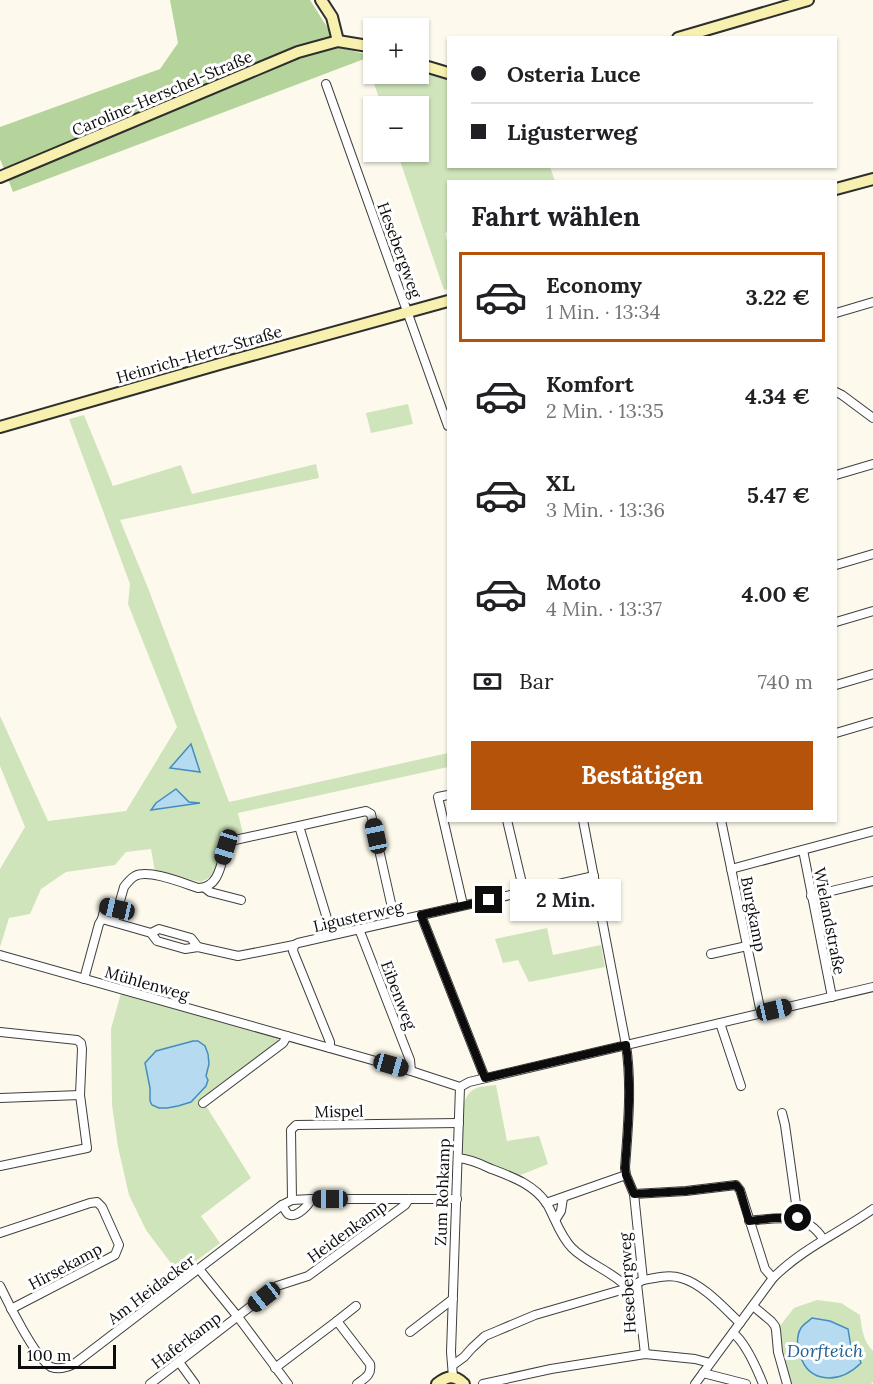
<!DOCTYPE html>
<html lang="de">
<meta charset="utf-8">
<style>
:root{--surface:#fff;--page:#f6f6f6;--text:#202124;--muted:#757577;--line:#e0e0e0;--accent:#b45309}
body{margin:0;font-family:Lora,serif;background:var(--page);color:var(--text);height:100vh;display:flex;flex-direction:column;font-size:22px;white-space:nowrap}
*{box-sizing:border-box;margin:0}
p{font-size:20px;color:var(--muted)}
.icon{flex:none;width:33px;height:33px;fill:none;stroke:currentColor;stroke-width:2;stroke-linecap:round;stroke-linejoin:round}
.map{position:relative;flex:1;overflow:hidden}
.sheet{position:absolute;left:447px;top:180px;width:390px;height:642px;display:flex;flex-direction:column;background:var(--surface);border-radius:0px;box-shadow:0 2px 4px #0004}
.sheet>*{flex:none}
.hud{position:absolute;left:447px;top:36px;width:390px;height:132px;border-radius:0px;box-shadow:0 2px 4px #0004;display:grid;align-content:center;height:132px;padding:0 24px;background:var(--surface)}
.tools{position:absolute;left:363px;top:18px;display:grid;gap:12px}
.tools a{display:grid;place-items:center;width:66px;height:66px;border-radius:0px;background:var(--surface);box-shadow:0 2px 4px #0004;font-size:30px}
.scale{position:absolute;left:18px;bottom:15px;width:98px;box-sizing:border-box;padding-left:6px;border:3px solid #0c0c0c;border-top:0;font-size:16px;line-height:21px;white-space:nowrap;color:#0c0c0c;-webkit-text-stroke:4px #fff;paint-order:stroke}
.end{position:absolute;width:27px;height:27px;margin:-14px;border:8px solid #0c0c0c;background:#fff;box-shadow:0 0 0 3px #fff}
.from{border-radius:50%}
.bubble{position:absolute;height:42px;border-radius:0px;background:var(--surface);box-shadow:0 2px 4px #0004;font-size:20px;font-weight:800;line-height:42px;text-align:center}
.car{position:absolute;width:18px;height:36px;margin:-18px -9px;border-radius:8px;box-shadow:0 0 4px 2px #0007;background:linear-gradient(#222 24%,#8ab4d8 0 40%,#222 0 76%,#8ab4d8 0 86%,#222 0)}
.hud b{display:flex;align-items:center;gap:21px;height:57px;font-size:22px}
.hud b+b{border-top:2px solid var(--line)}
.hud i{width:15px;height:15px;background:var(--text)}
ul{padding:0;list-style:none}
li{display:flex;align-items:center;gap:18px;height:90px;margin:0 12px 9px;padding:0 12px;border:3px solid transparent;border-radius:0px}
li div{flex:1}
li b{display:block;font-size:22px}
li em{font-style:normal;font-weight:800}
li.selected{border-color:var(--accent)}
li>.icon{width:54px;height:54px;stroke-width:1.5}
h2{padding:0 24px;font-size:27px;line-height:72px}
.pay{display:flex;align-items:center;gap:15px;height:66px;padding:0 24px;font-size:22px}
.pay p{margin-inline-start:auto}
.button{display:flex;gap:12px;margin-top:auto;padding:12px 24px}
.button a{flex:1;height:69px;border-radius:0px;background:var(--accent);color:#fff;font-size:24px;font-weight:800;line-height:69px;text-align:center}
.map>svg:first-child{display:block}
.green{fill:#cfe4ba}
.forest{fill:#b4d49b}
.water{fill:#b6daf0;stroke:#448dc0;stroke-width:1.5}
.lines{fill:none;stroke-linecap:round;stroke-linejoin:round}
.street-casing{stroke:#3f3f3f;stroke-width:10}
.secondary-casing{stroke:#2e2e2e;stroke-width:14}
.street{stroke:#fff;stroke-width:8}
.secondary{stroke:#f8f0ae;stroke-width:10}
.route{stroke:#0c0c0c;stroke-width:8}
.labels{text-anchor:middle;dominant-baseline:central;stroke-width:6;stroke-linejoin:round;paint-order:stroke}
.street-label{font-size:16px;fill:#0c0c0c;stroke:#fff}
.water-label{font-size:18px;font-style:italic;fill:#216092;stroke:#fff}
</style>
<div class="map">
<svg width="873" height="1384" viewBox="0 0 873 1384">
<rect width="100%" height="100%" fill="#fdfaed"/>
<g class="green">
<polygon points="372,56 373,57 374,74 418,74 419,72 448,79 448,166 550,167 555,181 448,182 448,232 445,233 448,246 448,289 444,290 397,152 418,152 418,106 382,106 365,59"/>
<polygon points="408,404 413,424 371,433 366,413"/>
<polygon points="84,415 113,486 181,465 192,494 316,464 319,478 120,520 148,588 229,802 448,753 448,767 238,813 243,834 227,838 214,875 201,882 155,872 151,849 126,852 115,865 66,872 41,889 30,914 9,918 0,947 0,869 25,827 0,766 0,716 48,821 126,811 177,727 128,604 130,584 69,419"/>
<polygon points="547,928 553,955 601,945 605,967 529,982 518,960 503,963 495,939"/>
<polygon points="121,993 278,1038 278,1041 275,1046 203,1101 251,1178 201,1216 220,1243 179,1274 146,1230 129,1195 118,1147 112,1105 111,1029"/>
<path d="M496,1085L507,1141L539,1136L548,1164L518,1176L481,1162L462,1153C462,1135 456,1095 477,1088C482,1086 490,1086 496,1085Z"/>
<path d="M817,1300L841,1303L860,1315C862,1329 863,1341 873,1351V1382L871,1384H791L782,1348L779,1327L794,1308Z"/>
</g>
<polygon class="forest" points="170,0 310,0 339,46 341,48 372,56 13,192 0,159 0,127 160,69 178,43"/>
<g class="water">
<polygon points="191,744 200,772 170,768"/>
<polygon points="176,789 189,802 200,803 151,810 156,803"/>
<polygon points="193,1041 198,1041 205,1046 208,1054 209,1064 206,1076 208,1080 206,1086 191,1102 178,1106 167,1108 159,1108 152,1105 150,1101 150,1088 145,1063 156,1051"/>
<path d="M812,1318L830,1321L848,1329L852,1353L859,1357L861,1363C840,1384 809,1384 800,1355C797,1347 796,1336 801,1328C803,1324 809,1321 812,1318Z"/>
</g>
<g class="lines">
<g class="street-casing">
<g id="street">
<polyline points="326,84 448,426"/>
<polyline points="836,313 873,302"/>
<polyline points="836,392 842,395 873,418"/>
<polyline points="836,475 873,464"/>
<polyline points="836,565 873,554"/>
<polyline points="836,622 873,611"/>
<polyline points="836,685 873,674"/>
<polyline points="836,733 873,722"/>
<polyline points="448,795 438,797 463,905"/>
<polyline points="507,820 524,892"/>
<polyline points="721,820 761,1013"/>
<polyline points="803,850 832,997"/>
<polyline points="731,869 873,831"/>
<polyline points="205,888 210,892 241,900"/>
<polyline points="811,896 873,881"/>
<polyline points="421,915 485,1078"/>
<polyline points="102,919 105,907 117,909"/>
<path d="M114,922L124,887C127,883 130,879 135,876C149,869 183,883 198,888C219,888 221,864 226,847L230,843L235,840L299,826"/>
<polyline points="359,929 410,1060 411,1071"/>
<polyline points="151,933 159,929 191,938 198,947"/>
<polyline points="332,935 299,826 366,811 371,814 395,921"/>
<polyline points="294,945 293,951 330,1042 330,1048"/>
<polyline points="711,954 747,946"/>
<polyline points="0,955 411,1071 460,1087 469,1082 873,987"/>
<polyline points="84,979 99,924 102,919 151,933 157,941 185,949 198,947 238,956 294,945 298,943 594,876"/>
<polyline points="720,1023 741,1086"/>
<polyline points="0,1032 77,1040 81,1043 82,1049 80,1095 87,1148 0,1166"/>
<polyline points="0,1098 80,1095"/>
<polyline points="203,1103 283,1043 287,1036"/>
<polyline points="782,1113 785,1125 798,1218"/>
<path d="M458,1158C469,1159 479,1163 489,1168C510,1176 534,1184 547,1204C555,1218 560,1236 572,1248C588,1264 612,1271 628,1288"/>
<polyline points="634,1194 686,1191 736,1185 740,1190 765,1269 773,1278"/>
<polyline points="292,1200 291,1130 296,1125 459,1123"/>
<polyline points="546,1203 626,1175"/>
<path d="M282,1205C284,1208 286,1212 288,1214C296,1219 309,1205 311,1199"/>
<polyline points="556,1219 561,1211 563,1198"/>
<path d="M749,1221C776,1218 806,1211 823,1239"/>
<polyline points="0,1233 90,1203 97,1202 102,1207 119,1245 115,1255 11,1309"/>
<polyline points="199,1269 238,1317 288,1384"/>
<path d="M643,1280C655,1278 669,1274 681,1278C703,1284 724,1308 740,1323"/>
<polyline points="637,1284 645,1354"/>
<path d="M0,1286C8,1303 36,1359 51,1367C59,1370 66,1368 74,1364L282,1205L292,1200L311,1199H457"/>
<polyline points="753,1306 771,1321 775,1326 776,1330 778,1352 787,1384"/>
<polyline points="337,1321 356,1306"/>
<polyline points="410,1332 453,1299"/>
<path d="M733,1333C746,1343 757,1369 763,1384"/>
<polyline points="179,1362 195,1384"/>
<path d="M453,1365L464,1357L472,1348L485,1336L497,1331L535,1315L628,1288L643,1280L634,1194L626,1175L625,1168C628,1127 632,1085 626,1045L583,820"/>
<path d="M275,1368L337,1321L370,1364C372,1375 365,1378 357,1384"/>
<polyline points="703,1373 746,1384"/>
<polyline points="453,1377 451,1352 460,1087"/>
<polyline points="150,1384 277,1286 308,1276 405,1205 409,1199"/>
<polyline points="483,1384 551,1369 645,1354 695,1359 710,1363"/>
<path d="M695,1384L773,1278C803,1248 839,1233 873,1209"/>
</g>
</g>
<g class="secondary-casing">
<g id="secondary">
<polyline points="321,0 332,17 338,41"/>
<polyline points="678,38 808,0"/>
<polyline points="418,64 448,73"/>
<polyline points="0,177 298,52 338,41 374,47"/>
<polyline points="836,189 873,179"/>
<polyline points="0,427 223,363 448,301"/>
<path d="M437,1384C447,1376 454,1374 464,1384"/>
</g>
</g>
<use href="#street" class="street"/>
<use href="#secondary" class="secondary"/>
</g>
<g class="lines">
<path class="route" d="M489,900L421,915L485,1078L626,1045C632,1085 628,1127 625,1168L626,1175L634,1194L686,1191L736,1185L740,1190L749,1221L774,1218H798"/>
</g>
<g class="labels">
<g class="street-label">
<text transform="translate(162 93) rotate(-23)">Caroline-Herschel-Straße</text>
<text transform="translate(400 250) rotate(70)">Hesebergweg</text>
<text transform="translate(199 354) rotate(-16)">Heinrich-Hertz-Straße</text>
<text transform="translate(754 914) rotate(79)">Burgkamp</text>
<text transform="translate(358 916) rotate(-13)">Ligusterweg</text>
<text transform="translate(830 921) rotate(79)">Wielandstraße</text>
<text transform="translate(147 983) rotate(16)">Mühlenweg</text>
<text transform="translate(399 995) rotate(69)">Eibenweg</text>
<text transform="translate(339 1111) rotate(-1)">Mispel</text>
<text transform="translate(442 1192) rotate(-88)">Zum Rohkamp</text>
<text transform="translate(347 1231) rotate(-36)">Heidenkamp</text>
<text transform="translate(65 1266) rotate(-28)">Hirsekamp</text>
<text transform="translate(627 1283) rotate(-93)">Hesebergweg</text>
<text transform="translate(151 1289) rotate(-37)">Am Heidacker</text>
<text transform="translate(186 1340) rotate(-37)">Haferkamp</text>
</g>
<g class="water-label">
<text x="825" y="1350">Dorfteich</text>
</g>
</g>
</svg>
<div class="tools">
<a>+</a>
<a>−</a>
</div>
<div class="scale">100 m</div>
<i class="end from" style="left:798px;top:1218px"></i>
<i class="end" style="left:489px;top:900px"></i>
<div class="bubble" style="left:510px;top:879px;width:111px">2 Min.</div>
<i class="car" style="left:376px;top:836px;rotate:348deg"></i>
<i class="car" style="left:226px;top:847px;rotate:197deg"></i>
<i class="car" style="left:117px;top:909px;rotate:283deg"></i>
<i class="car" style="left:774px;top:1010px;rotate:77deg"></i>
<i class="car" style="left:391px;top:1065px;rotate:106deg"></i>
<i class="car" style="left:330px;top:1199px;rotate:270deg"></i>
<i class="car" style="left:264px;top:1297px;rotate:232deg"></i>
<div class="hud">
<b><i class="from"></i>Osteria Luce</b>
<b><i></i>Ligusterweg</b>
</div>
<section class="sheet">
<h2>Fahrt wählen</h2>
<ul>
<li class="selected"><svg class="icon" aria-label="car" viewBox="0 0 24 24"><path d="M5 17H2v-5l4-1 3-4h7l3 4 3 1v5h-3M9 17h6M6 11h13"/><circle cx="7" cy="17" r="2"/><circle cx="17" cy="17" r="2"/></svg><div><b>Economy</b><p>1 Min. · 13:34</p></div><em>3.22 €</em></li>
<li><svg class="icon" aria-label="car" viewBox="0 0 24 24"><path d="M5 17H2v-5l4-1 3-4h7l3 4 3 1v5h-3M9 17h6M6 11h13"/><circle cx="7" cy="17" r="2"/><circle cx="17" cy="17" r="2"/></svg><div><b>Komfort</b><p>2 Min. · 13:35</p></div><em>4.34 €</em></li>
<li><svg class="icon" aria-label="car" viewBox="0 0 24 24"><path d="M5 17H2v-5l4-1 3-4h7l3 4 3 1v5h-3M9 17h6M6 11h13"/><circle cx="7" cy="17" r="2"/><circle cx="17" cy="17" r="2"/></svg><div><b>XL</b><p>3 Min. · 13:36</p></div><em>5.47 €</em></li>
<li><svg class="icon" aria-label="car" viewBox="0 0 24 24"><path d="M5 17H2v-5l4-1 3-4h7l3 4 3 1v5h-3M9 17h6M6 11h13"/><circle cx="7" cy="17" r="2"/><circle cx="17" cy="17" r="2"/></svg><div><b>Moto</b><p>4 Min. · 13:37</p></div><em>4.00 €</em></li>
</ul>
<div class="pay"><svg class="icon" aria-label="cash" viewBox="0 0 24 24"><path d="M3 7h18v10H3z"/><circle cx="12" cy="12" r="2"/></svg>Bar<p>740 m</p></div>
<div class="button"><a>Bestätigen</a></div>
</section>
</div>
